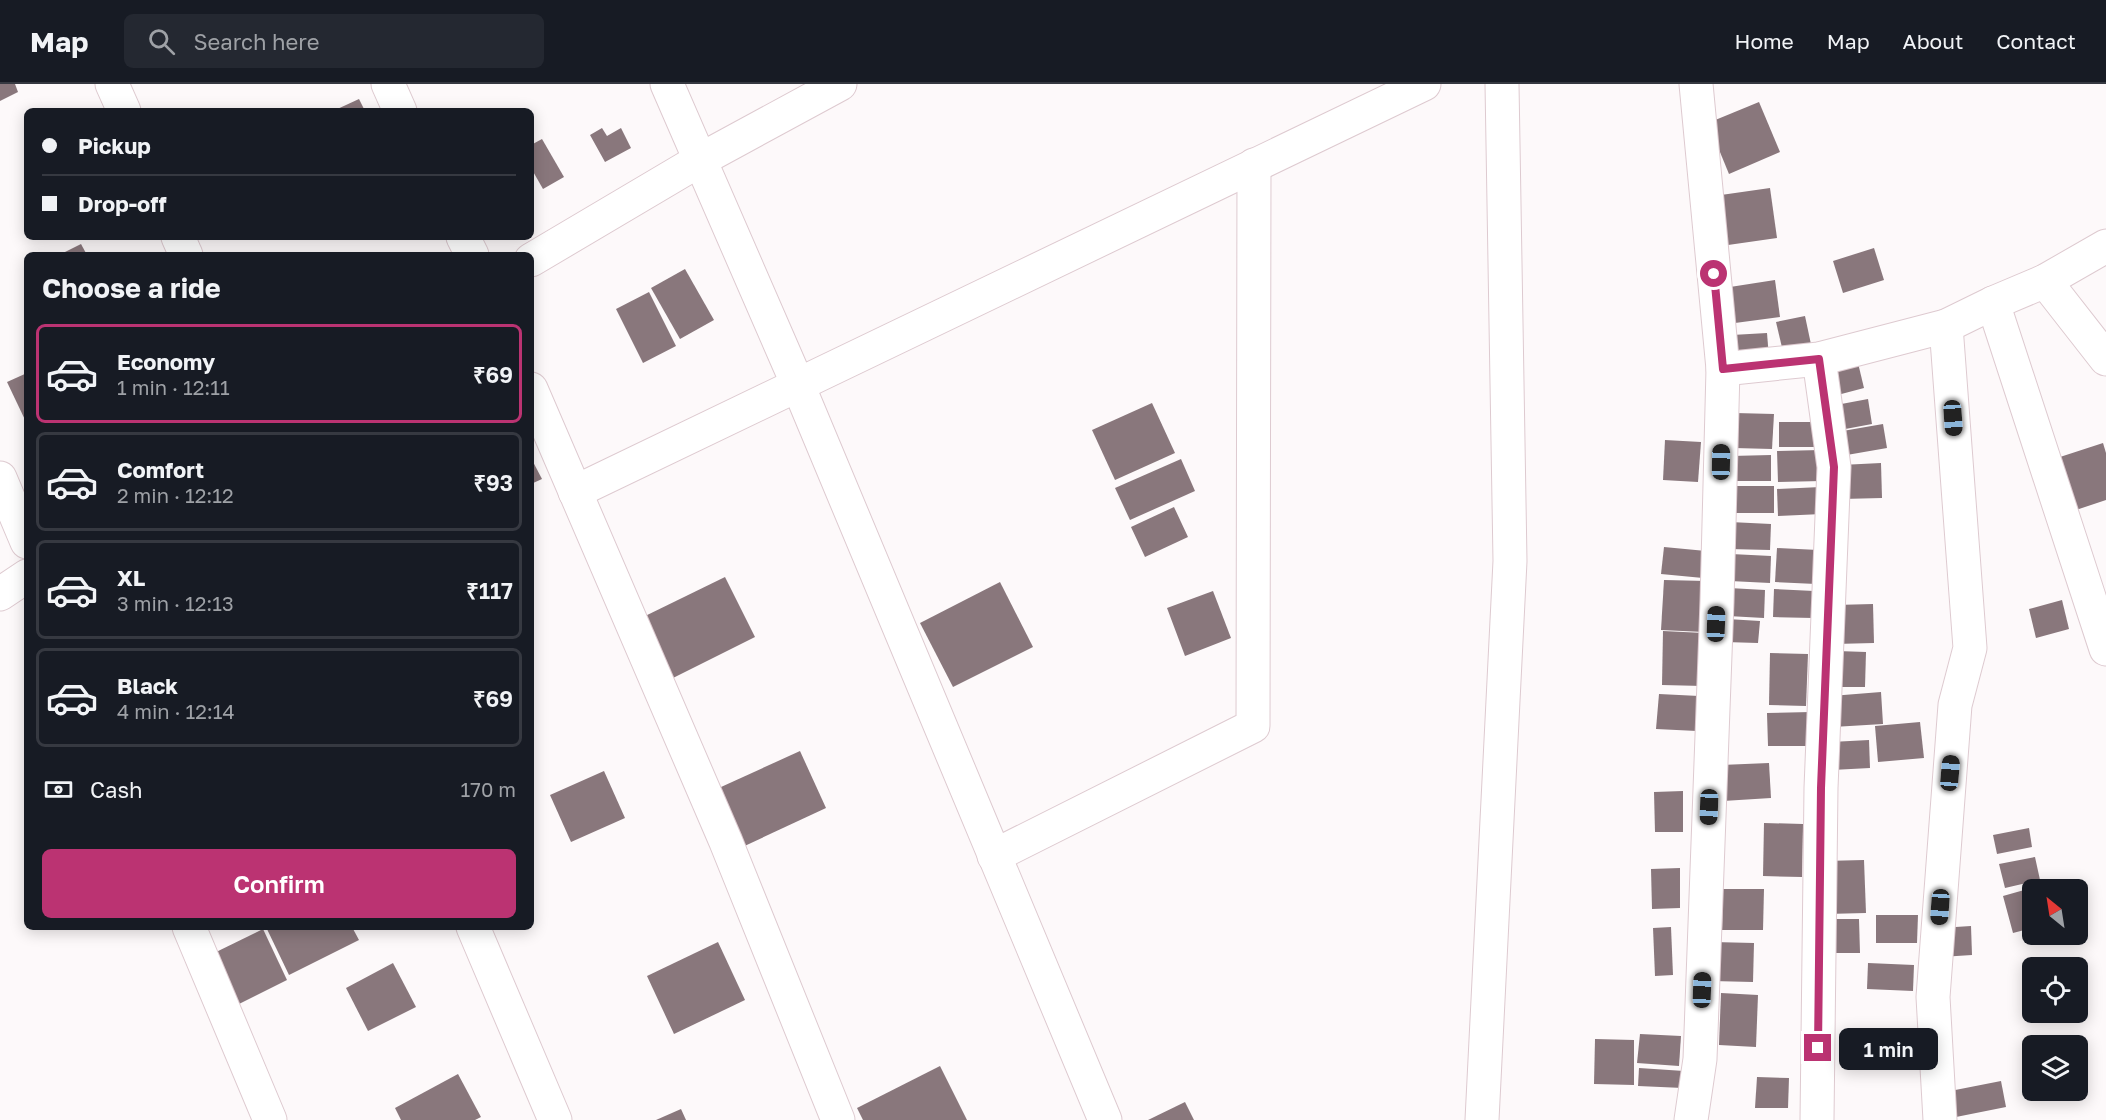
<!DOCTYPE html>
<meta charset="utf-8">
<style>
:root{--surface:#171b24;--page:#242831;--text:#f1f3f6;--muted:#9ea1a6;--line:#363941;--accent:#bb3372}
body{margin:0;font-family:"Golos Text",sans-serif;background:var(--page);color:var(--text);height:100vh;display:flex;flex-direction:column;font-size:22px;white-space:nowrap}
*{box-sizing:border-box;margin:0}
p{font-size:20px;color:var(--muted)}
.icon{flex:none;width:33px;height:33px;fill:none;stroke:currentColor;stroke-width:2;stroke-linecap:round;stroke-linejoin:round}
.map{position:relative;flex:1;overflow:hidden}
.side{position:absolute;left:24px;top:168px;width:510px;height:678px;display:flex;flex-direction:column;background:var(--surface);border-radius:9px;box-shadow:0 3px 15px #0003}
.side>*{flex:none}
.banner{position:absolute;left:24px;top:24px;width:510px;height:132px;border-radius:9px;box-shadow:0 3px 15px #0003;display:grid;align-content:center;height:132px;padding:0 18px;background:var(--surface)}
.needle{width:39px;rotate:330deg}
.controls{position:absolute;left:2022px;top:795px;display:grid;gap:12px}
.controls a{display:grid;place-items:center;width:66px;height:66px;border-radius:9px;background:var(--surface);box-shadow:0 3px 15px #0003;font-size:30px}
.end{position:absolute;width:27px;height:27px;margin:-14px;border:8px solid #bb3372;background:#fff;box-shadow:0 0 0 3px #fff}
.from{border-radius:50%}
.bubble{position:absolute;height:42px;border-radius:9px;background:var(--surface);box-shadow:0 3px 15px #0003;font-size:20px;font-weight:600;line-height:42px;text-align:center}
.car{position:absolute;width:18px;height:36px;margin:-18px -9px;border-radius:8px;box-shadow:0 0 4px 2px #0007;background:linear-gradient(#222 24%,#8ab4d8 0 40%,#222 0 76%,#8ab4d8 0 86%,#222 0)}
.banner b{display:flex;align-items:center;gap:21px;height:57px;font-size:22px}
.banner b+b{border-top:2px solid var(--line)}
.banner i{width:15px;height:15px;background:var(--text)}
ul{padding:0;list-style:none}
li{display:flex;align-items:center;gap:18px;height:99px;margin:0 12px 9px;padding:0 6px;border:3px solid var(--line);border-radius:9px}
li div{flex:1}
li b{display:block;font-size:22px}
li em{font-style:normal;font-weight:600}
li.on{border-color:var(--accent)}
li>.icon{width:54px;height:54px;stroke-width:1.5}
h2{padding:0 18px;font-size:27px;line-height:72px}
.pay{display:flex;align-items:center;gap:15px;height:66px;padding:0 18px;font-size:22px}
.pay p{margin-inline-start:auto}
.action{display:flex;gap:12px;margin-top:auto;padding:12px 18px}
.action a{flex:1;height:69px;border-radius:9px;background:var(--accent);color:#fff;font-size:24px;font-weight:600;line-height:69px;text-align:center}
header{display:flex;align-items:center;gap:36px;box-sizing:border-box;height:84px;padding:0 30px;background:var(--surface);border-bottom:2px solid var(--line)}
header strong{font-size:28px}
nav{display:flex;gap:33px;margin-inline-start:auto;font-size:21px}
.search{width:420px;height:54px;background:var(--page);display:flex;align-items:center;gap:15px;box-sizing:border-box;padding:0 21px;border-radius:9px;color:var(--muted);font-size:22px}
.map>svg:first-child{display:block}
.building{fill:#89777c}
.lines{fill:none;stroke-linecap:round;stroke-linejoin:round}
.minor-casing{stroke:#decad0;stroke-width:35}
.minor{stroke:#fff;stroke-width:33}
.route{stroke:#bb3372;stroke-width:8}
</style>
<header>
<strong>Map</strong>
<div class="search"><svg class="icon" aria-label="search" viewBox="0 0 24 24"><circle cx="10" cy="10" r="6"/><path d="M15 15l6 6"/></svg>Search here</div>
<nav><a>Home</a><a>Map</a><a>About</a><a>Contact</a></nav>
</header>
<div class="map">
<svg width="2106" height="1036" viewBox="0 0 2106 1036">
<rect width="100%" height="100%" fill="#fdf9fa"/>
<g class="building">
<polygon points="0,0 15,0 18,8 0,17"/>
<polygon points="359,15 365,27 333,27"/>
<polygon points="1759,18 1780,68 1729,90 1708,39"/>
<polygon points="602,44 607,52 621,44 631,64 605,78 590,51"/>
<polygon points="542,55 564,93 543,105 531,84 531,61"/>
<polygon points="1770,104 1777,154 1728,161 1721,111"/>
<polygon points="81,160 87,171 59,171"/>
<polygon points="1874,164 1884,196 1843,209 1833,177"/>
<polygon points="685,185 714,236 680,255 651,204"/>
<polygon points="1775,196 1780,233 1735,239 1730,203"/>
<polygon points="649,208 676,262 643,279 616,225"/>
<polygon points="1805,232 1812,265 1784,272 1776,238"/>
<polygon points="1767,249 1769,274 1733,277 1732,251"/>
<polygon points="1858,279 1864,304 1830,313 1823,288"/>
<polygon points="27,289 27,340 7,298"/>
<polygon points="1868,315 1872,340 1840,346 1836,321"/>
<polygon points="1152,319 1175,369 1115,396 1092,346"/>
<polygon points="1735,329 1774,330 1772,365 1734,364"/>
<polygon points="1779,338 1815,338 1814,363 1779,363"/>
<polygon points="1883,340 1887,364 1841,372 1837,348"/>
<polygon points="1665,356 1701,358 1698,398 1663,396"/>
<polygon points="2103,359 2106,369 2106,416 2076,426 2060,373"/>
<polygon points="1821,366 1822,397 1778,398 1777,367"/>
<polygon points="1771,371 1771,397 1731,397 1731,372"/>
<polygon points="531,374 542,395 531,400"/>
<polygon points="1181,375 1195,407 1130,436 1115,404"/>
<polygon points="1881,379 1882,414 1842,415 1841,381"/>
<rect x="1733" y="402" width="41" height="27"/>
<polygon points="1821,403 1822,430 1778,432 1777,405"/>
<polygon points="1174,423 1188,453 1145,473 1131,443"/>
<polygon points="1730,438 1771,440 1770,466 1729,465"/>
<polygon points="1664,463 1706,467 1703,494 1661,490"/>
<polygon points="1777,464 1818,466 1816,500 1775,498"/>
<polygon points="1731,470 1771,472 1770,499 1730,497"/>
<polygon points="725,493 755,553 669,596 639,535"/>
<polygon points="1664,496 1706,497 1704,548 1661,546"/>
<polygon points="1000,498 1033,563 953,603 920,539"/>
<polygon points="1729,504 1765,506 1764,534 1728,532"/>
<polygon points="1774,505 1814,507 1813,534 1773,533"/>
<polygon points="1213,507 1231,554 1185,572 1167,524"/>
<polygon points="2062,516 2069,545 2036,554 2029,525"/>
<polygon points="1873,520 1874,559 1835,560 1835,521"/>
<polygon points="1727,535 1760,537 1758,559 1725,558"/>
<polygon points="1663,547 1704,549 1703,602 1662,601"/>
<polygon points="1837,567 1866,568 1865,603 1836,603"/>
<polygon points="1770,569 1808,570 1806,622 1769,621"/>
<polygon points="1881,608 1883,640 1833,643 1831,612"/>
<polygon points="1659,610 1699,612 1697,647 1656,645"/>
<polygon points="1811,628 1811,662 1768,662 1767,629"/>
<polygon points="1920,638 1924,674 1878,678 1875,642"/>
<polygon points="1869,656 1870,684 1832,686 1831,658"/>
<polygon points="800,667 826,724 736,766 710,708"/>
<polygon points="1769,679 1771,714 1723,717 1721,681"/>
<polygon points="604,687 625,734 571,758 550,711"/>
<polygon points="1683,707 1683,748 1655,748 1654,708"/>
<polygon points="1764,739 1803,740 1802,793 1763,792"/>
<polygon points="2029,744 2032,763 1997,770 1993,751"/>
<polygon points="2035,773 2040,796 2005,804 1999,780"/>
<polygon points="1864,776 1866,829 1826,830 1824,777"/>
<polygon points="1680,784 1680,824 1652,825 1651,785"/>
<polygon points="2042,801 2043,806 2032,806 2032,844 2013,849 2003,812"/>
<polygon points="1723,805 1764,805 1763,846 1722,846"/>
<polygon points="1876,831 1918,831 1917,859 1876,859"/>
<polygon points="1823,835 1859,835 1860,869 1824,869"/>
<polygon points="1971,842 1972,871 1941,873 1940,844"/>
<polygon points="266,843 352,843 359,856 289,891"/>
<polygon points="1671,843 1673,891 1655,892 1653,844"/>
<polygon points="263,845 287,896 235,922 210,871"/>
<polygon points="718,858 745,916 674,950 647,892"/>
<polygon points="1713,858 1754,859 1753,898 1712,897"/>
<polygon points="393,879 416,923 368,947 346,904"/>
<polygon points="1868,879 1914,881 1913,907 1867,905"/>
<polygon points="1721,909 1758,911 1756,963 1719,961"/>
<polygon points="1640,950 1681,952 1679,982 1637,979"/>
<polygon points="1595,955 1634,956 1634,1001 1594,1000"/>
<polygon points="940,982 967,1036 863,1036 857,1024"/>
<polygon points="1639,984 1684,987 1683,1004 1638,1002"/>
<polygon points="458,990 481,1033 475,1036 401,1036 395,1024"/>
<polygon points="1757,993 1789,994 1788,1024 1755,1024"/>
<polygon points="2001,997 2006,1023 1946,1035 1940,1009"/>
<polygon points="1185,1018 1194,1036 1148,1036"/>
<polygon points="681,1025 686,1036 656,1036"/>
</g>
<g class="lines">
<g class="minor-casing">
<g id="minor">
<polyline points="112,0 124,27"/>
<polyline points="388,0 400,27"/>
<polyline points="667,0 798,301 1105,1036"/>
<polyline points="178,153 186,171"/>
<polyline points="463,153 472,171"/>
<polyline points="531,176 700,76 840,0"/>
<polyline points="2045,197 2106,275"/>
<polyline points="1993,219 2106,565"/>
<polyline points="1723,285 1819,275 1946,242 1993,219 2045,197 2106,162"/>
<polyline points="531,305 726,758 838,1036"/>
<polyline points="0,394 27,458"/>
<polyline points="575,408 1424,0"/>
<polyline points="0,510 27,492"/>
<polyline points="994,772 1253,642 1254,81"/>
<polyline points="189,843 270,1036"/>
<polyline points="473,843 555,1036"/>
<polyline points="1482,1036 1510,477 1502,0"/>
<polyline points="1691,1036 1700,975 1717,517 1723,285 1696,0"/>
<polyline points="1817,1036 1821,704 1834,383 1819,275"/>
<polyline points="1940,1036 1933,913 1955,621 1970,564 1946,242"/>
</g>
</g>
<use href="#minor" class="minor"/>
</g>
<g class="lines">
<polyline class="route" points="1714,190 1723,285 1819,275 1834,383 1821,704 1818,964"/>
</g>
</svg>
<div class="controls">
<a><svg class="needle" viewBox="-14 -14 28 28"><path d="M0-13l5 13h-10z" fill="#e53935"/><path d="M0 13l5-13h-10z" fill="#9ea1a6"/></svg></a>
<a><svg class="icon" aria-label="locate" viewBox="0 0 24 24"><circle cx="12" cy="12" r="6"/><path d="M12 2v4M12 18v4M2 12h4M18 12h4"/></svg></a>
<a><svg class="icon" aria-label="layers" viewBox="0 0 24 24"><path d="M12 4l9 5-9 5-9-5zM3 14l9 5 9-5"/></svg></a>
</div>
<i class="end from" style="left:1714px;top:190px"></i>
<i class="end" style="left:1818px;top:964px"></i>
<div class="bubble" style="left:1839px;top:944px;width:99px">1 min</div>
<i class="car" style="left:1953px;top:334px;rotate:176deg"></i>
<i class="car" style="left:1721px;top:378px;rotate:1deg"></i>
<i class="car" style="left:1716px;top:540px;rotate:2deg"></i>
<i class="car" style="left:1950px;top:689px;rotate:5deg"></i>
<i class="car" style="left:1709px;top:723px;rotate:182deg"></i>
<i class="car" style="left:1940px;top:823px;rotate:184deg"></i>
<i class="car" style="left:1702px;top:906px;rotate:2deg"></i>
<div class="banner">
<b><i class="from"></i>Pickup</b>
<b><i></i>Drop-off</b>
</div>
<section class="side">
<h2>Choose a ride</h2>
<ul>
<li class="on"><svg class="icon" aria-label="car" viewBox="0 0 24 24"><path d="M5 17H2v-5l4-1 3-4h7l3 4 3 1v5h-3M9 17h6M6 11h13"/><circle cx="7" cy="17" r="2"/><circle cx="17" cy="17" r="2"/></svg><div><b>Economy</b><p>1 min · 12:11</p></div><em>₹69</em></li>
<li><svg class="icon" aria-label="car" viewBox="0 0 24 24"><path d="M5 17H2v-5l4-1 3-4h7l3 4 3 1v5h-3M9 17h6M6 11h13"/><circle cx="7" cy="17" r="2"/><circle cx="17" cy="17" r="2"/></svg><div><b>Comfort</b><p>2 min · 12:12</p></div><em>₹93</em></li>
<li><svg class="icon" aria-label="car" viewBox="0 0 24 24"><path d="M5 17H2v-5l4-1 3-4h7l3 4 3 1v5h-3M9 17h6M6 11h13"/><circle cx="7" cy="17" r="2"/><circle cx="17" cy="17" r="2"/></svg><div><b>XL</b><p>3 min · 12:13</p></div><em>₹117</em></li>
<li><svg class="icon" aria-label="car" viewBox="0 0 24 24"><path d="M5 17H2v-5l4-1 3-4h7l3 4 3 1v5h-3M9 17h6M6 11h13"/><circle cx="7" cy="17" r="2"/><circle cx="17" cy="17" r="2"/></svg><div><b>Black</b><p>4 min · 12:14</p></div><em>₹69</em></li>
</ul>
<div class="pay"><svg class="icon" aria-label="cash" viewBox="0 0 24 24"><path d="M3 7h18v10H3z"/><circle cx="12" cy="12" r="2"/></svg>Cash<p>170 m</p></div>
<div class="action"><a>Confirm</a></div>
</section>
</div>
